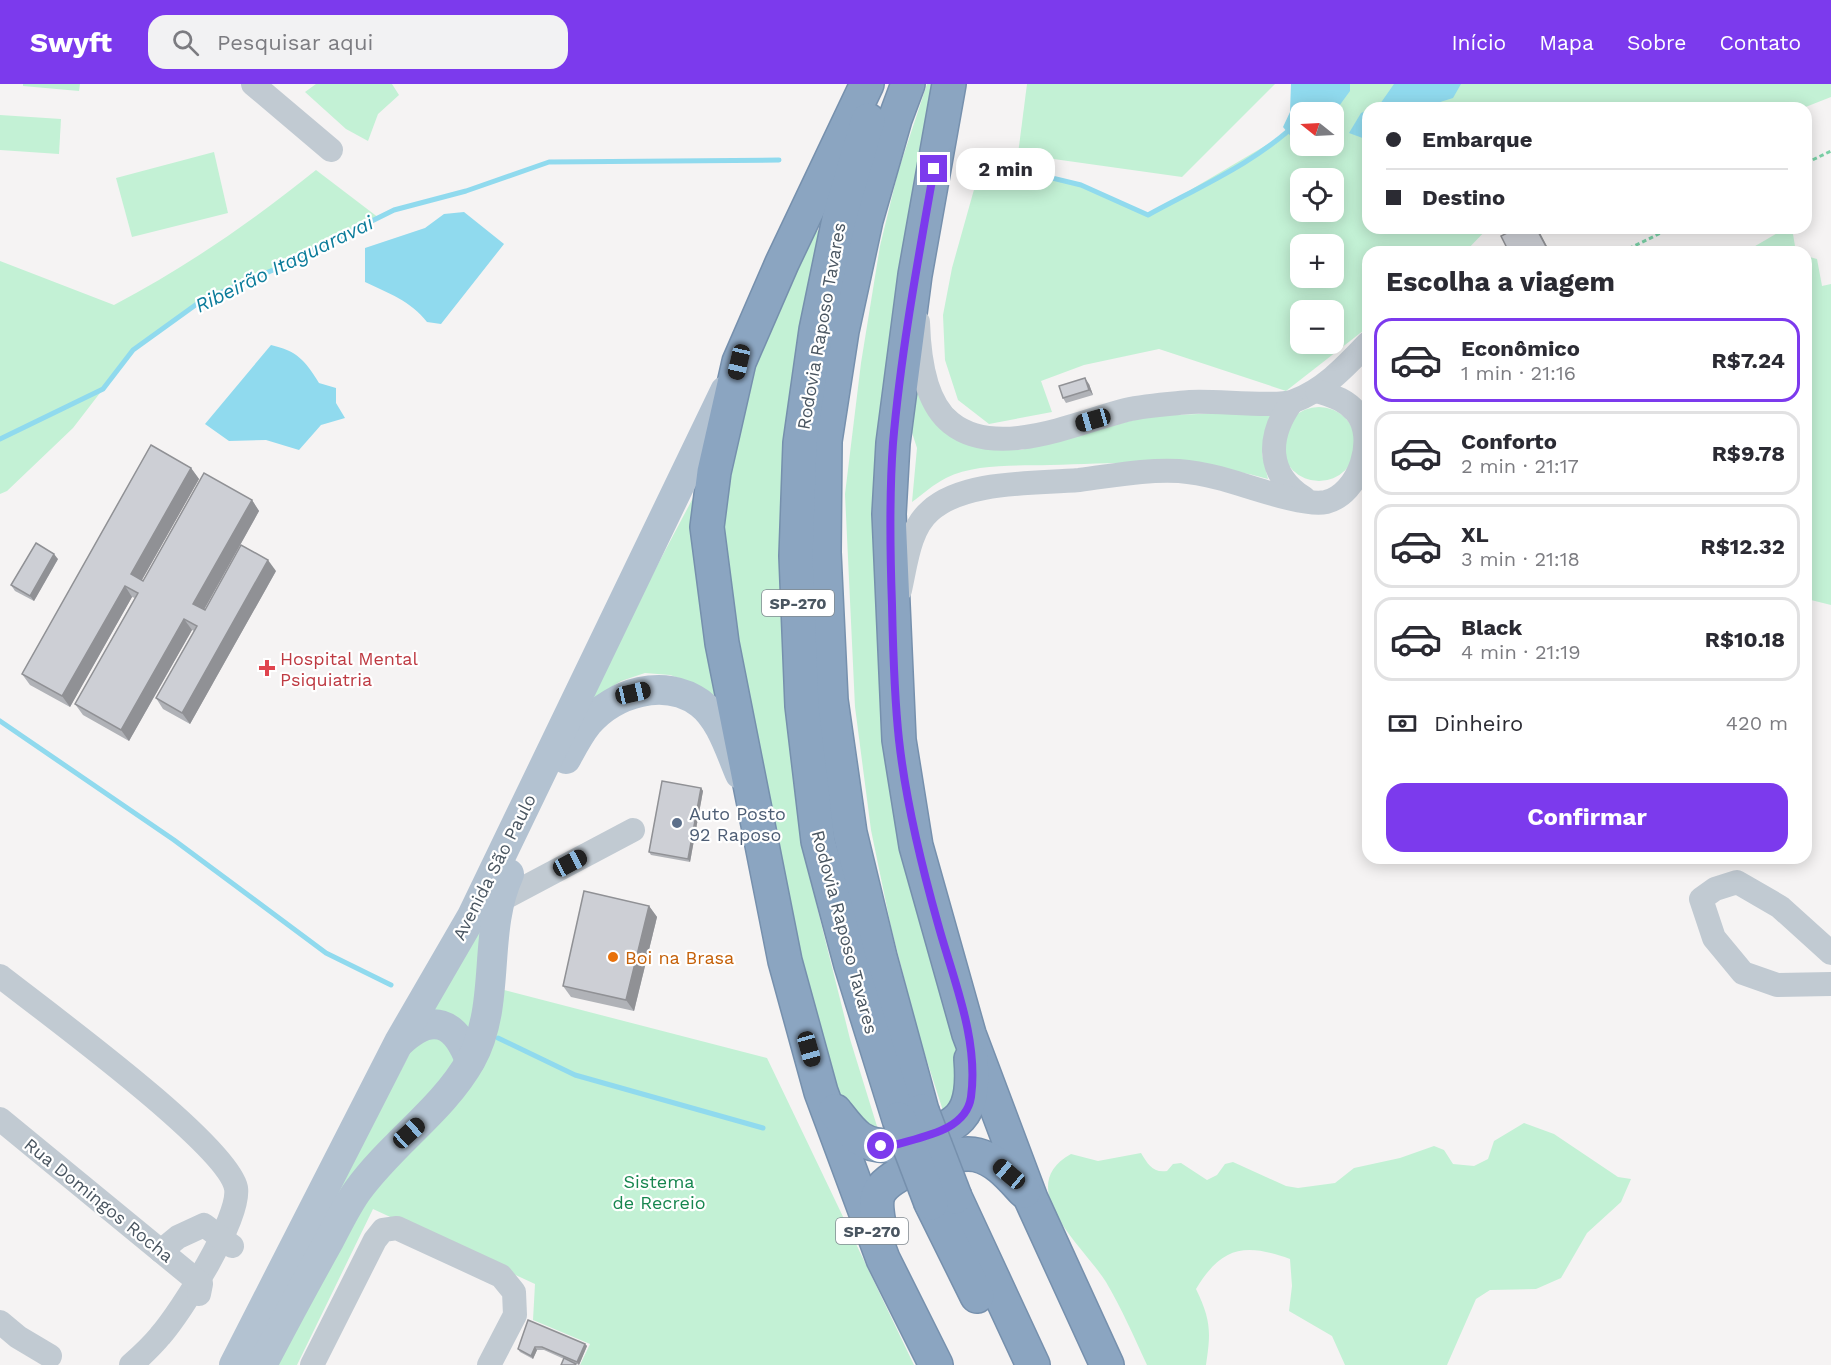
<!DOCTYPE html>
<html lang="pt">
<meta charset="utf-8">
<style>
:root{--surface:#fff;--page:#f2f2f3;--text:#2b2b33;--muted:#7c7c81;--line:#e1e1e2;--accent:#7c3aed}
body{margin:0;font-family:"Work Sans",sans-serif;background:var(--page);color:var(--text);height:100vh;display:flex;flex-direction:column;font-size:22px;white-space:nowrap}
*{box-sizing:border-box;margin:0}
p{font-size:20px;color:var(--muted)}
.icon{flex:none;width:33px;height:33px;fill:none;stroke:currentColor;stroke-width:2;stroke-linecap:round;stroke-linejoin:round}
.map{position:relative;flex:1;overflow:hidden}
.drawer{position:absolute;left:1362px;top:162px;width:450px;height:618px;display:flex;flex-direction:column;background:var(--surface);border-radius:18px;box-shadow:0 3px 15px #0003}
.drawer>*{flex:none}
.banner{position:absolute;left:1362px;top:18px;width:450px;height:132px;border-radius:18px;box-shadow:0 3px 15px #0003;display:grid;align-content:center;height:132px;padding:0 24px;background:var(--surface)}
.needle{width:39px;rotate:288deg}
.controls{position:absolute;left:1290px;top:18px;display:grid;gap:12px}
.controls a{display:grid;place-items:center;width:54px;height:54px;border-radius:12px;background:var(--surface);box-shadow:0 3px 15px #0003;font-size:30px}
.end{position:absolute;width:27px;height:27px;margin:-14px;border:8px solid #7c3aed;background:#fff;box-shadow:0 0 0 3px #fff}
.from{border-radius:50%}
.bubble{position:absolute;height:42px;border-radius:18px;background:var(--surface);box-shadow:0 3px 15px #0003;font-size:20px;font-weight:700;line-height:42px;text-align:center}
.car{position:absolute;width:18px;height:36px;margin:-18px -9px;border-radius:8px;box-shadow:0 0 4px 2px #0007;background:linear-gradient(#222 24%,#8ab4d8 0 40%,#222 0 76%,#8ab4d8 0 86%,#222 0)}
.banner b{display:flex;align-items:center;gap:21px;height:57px;font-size:22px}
.banner b+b{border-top:2px solid var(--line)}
.banner i{width:15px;height:15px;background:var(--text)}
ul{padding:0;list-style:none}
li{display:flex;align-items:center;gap:18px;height:84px;margin:0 12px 9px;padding:0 12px;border:3px solid var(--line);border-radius:18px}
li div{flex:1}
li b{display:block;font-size:22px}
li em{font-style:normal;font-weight:700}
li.on{border-color:var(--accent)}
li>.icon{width:54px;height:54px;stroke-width:1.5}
h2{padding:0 24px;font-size:27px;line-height:72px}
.pay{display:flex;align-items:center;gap:15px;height:66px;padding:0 24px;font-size:22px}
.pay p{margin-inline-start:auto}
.action{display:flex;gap:12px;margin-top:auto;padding:12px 24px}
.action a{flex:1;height:69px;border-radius:18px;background:var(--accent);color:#fff;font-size:24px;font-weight:700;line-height:69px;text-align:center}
header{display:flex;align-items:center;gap:36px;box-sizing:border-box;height:84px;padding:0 30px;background:var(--accent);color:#fff}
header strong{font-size:28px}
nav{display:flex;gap:33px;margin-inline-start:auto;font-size:21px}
.search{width:420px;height:54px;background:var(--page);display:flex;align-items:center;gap:15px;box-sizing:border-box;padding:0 21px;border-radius:18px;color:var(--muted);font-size:22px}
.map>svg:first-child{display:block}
.green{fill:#c3f1d5;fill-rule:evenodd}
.water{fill:#90daee}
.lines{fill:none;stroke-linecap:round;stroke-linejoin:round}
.stream{stroke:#90daee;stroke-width:5}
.highway-casing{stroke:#7690ad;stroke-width:36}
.path{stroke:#7ad0a6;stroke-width:3;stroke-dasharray:4.5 3;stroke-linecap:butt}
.minor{stroke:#c1cad2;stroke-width:24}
.major{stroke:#b3c2d1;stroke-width:30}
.highway{stroke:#8ba5c1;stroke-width:33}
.highway-bridge-casing{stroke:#7690ad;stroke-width:36;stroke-linecap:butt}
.highway-bridge{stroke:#8ba5c1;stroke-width:33}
.wall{fill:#b0b2b7}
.shaded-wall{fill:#909195}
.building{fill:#cdcfd5;stroke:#909195;stroke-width:1.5}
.route{stroke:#7c3aed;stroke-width:8}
.health-dot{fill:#e0444e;stroke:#fff;stroke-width:2}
.service-dot{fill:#5c6f8a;stroke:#fff;stroke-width:2}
.food-dot{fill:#e8710a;stroke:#fff;stroke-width:2}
.labels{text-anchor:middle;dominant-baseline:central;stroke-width:4.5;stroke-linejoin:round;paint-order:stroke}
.shield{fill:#fff;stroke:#808990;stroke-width:1.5}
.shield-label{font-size:16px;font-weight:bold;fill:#4a5661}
.street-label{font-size:18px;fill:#4a5661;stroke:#fff}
.health-label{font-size:18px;fill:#be3a42;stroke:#fff;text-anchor:start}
.service-label{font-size:18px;fill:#4e5e75;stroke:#fff;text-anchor:start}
.food-label{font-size:18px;fill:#c56008;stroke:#fff;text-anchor:start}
.park-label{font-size:18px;fill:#17864f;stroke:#fff}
.water-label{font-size:20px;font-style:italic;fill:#0c7c9b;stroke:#fff}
</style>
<header>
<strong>Swyft</strong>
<div class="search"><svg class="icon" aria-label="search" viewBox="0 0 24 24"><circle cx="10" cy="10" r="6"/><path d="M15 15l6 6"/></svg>Pesquisar aqui</div>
<nav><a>Início</a><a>Mapa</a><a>Sobre</a><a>Contato</a></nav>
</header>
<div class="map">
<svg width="1831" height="1281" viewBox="0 0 1831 1281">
<rect width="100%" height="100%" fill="#f5f3f3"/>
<g class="green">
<polygon points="23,0 80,0 79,7 23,2"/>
<polygon points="316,0 392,0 399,11 378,30 368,57 346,45 305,8"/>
<polygon points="927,0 939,0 880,551 967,994 945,1033 919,952 891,843 871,746 855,623 845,410 861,279 880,162 898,88"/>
<polygon points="1027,0 1275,0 1182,93 1018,70"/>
<path d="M1337,0H1831V13L1803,24H1368V144H1488L1465,168H1368V243L1286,307L1159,265L1084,281L1041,297L1052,328L989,340L958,316L945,276L943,231L952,184L982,77L1081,101L1148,131L1287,49L1300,36V62H1334ZM1300,94H1334V128H1300ZM1300,160H1334V194H1300ZM1300,226H1334V260H1300Z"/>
<polygon points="0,31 61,35 59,70 0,66"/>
<polygon points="214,68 228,129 132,153 116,94"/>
<path d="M316,86L379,134L287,179L201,217L133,266L73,344L7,407L0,410V177L114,221C188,182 251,138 316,86Z"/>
<polygon points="816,144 820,151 793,651 817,823 850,955 880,1052 841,1017 825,974 797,860 719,458 722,402 765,249"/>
<polygon points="1786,144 1792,144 1796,168 1745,168"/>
<polygon points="1806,172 1817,175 1822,202 1831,200 1831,521 1811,516 1806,511"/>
<path d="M914,284L988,362L1021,366L1149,332L1274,327L1262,370L1268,395C1191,373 1128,379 1050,381C1018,382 975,379 946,394C934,400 923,410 912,418L917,364L904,324Z"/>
<circle cx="1319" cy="360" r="37"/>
<path d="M703,395L729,630L693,599L670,591L645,589L621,597L597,612L512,761L471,949C454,926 446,928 420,930Z"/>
<polygon points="504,906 767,974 914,1281 580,1281 590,1260 533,1236 535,1200 373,1125 297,1281 270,1281 336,1163"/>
<polygon points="436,947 456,972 451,987 307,1162 418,954"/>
<path d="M1524,1039L1554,1050L1618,1093L1631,1095L1621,1118L1587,1149L1561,1194L1536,1205L1490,1206L1476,1215L1447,1281H1345L1332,1252L1289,1227L1292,1202L1290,1175C1245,1159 1222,1162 1196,1205C1211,1236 1211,1248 1206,1281H1147C1134,1253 1122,1225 1106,1198C1085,1164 1011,1103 1071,1070L1098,1077L1141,1069C1148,1080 1152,1089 1167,1087L1173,1080L1181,1079L1207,1096L1217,1091L1225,1080L1233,1078L1286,1102L1298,1104L1335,1099L1354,1084L1400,1074L1434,1062L1444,1066L1453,1080L1474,1082L1488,1075L1494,1057Z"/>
</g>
<g class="water">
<polygon points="1291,0 1350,0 1350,7 1334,29 1300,28 1299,62 1283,43 1290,28"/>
<polygon points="1394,0 1461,0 1453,14 1437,19 1437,24 1372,24 1380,20"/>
<polygon points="1368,26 1368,56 1349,49 1361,29"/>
<path d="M464,128L504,160L441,240L427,238C411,217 388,209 365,198V164L425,144L444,130Z"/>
<path d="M271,261C297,267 305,276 319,299L336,304V319L345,334L321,341L299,366L266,356L229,357L205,340Z"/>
</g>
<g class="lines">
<g class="stream">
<path d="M982,77L1081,101L1148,131C1199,103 1259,77 1300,36"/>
<polyline points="0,355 103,305 133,266 201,217 273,186 394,126 466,107 549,78 779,76"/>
<polyline points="0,637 174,756 326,869 391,901"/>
<polyline points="498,954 575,991 763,1044"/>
</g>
<g class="highway-casing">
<g id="highway">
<polyline points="867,0 782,179 739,278 714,388 707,443 722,559 785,877 821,1008 883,1175 936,1281"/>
<polyline points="908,0 895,35 866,136 842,247 825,357 824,468 831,616 850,749 880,873 922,1027"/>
<polyline points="949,0 915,191 893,359 889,430 899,656 916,762 969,950 1031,1115 1107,1281"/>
<polyline points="868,36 839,135 816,246 800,359 796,472 802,622 818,757 851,881 899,1035"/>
<path d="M835,1027C853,1050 860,1062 891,1062C949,1043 977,1046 971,975"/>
<polyline points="955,1113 1033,1281"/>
<polyline points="931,1119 977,1212"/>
<path d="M880,1148C879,1136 873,1118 880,1107C892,1087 955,1065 977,1071C997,1076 1010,1092 1024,1107"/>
</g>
</g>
<g class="path">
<polyline points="1806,79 1831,67"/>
<polyline points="1622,168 1671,144"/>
</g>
<g class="minor">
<polyline points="253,0 331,66"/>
<path d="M918,238C919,270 924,318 951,339C997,376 1078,338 1126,326C1147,321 1169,320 1190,318C1214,316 1277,324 1294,317C1324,306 1346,282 1368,259"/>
<path d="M1291,319C1267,353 1266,390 1304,414"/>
<path d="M900,506C906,480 909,445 930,427C964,396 1035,400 1079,396C1112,392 1146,385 1179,387C1192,388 1207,391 1219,394C1244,400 1303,423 1326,418C1359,410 1378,354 1356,328C1345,315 1332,312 1317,307"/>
<polyline points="499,817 633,746"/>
<polyline points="1831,869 1780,823 1737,798 1715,805 1701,815 1714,854 1743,889 1777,901 1831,900"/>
<path d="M0,892C43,926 227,1060 236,1104C241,1134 181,1228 160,1252C151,1263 141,1272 131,1281"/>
<polyline points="0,1035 201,1200 199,1210"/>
<polyline points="161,1167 178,1153 204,1141 232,1162"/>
<polyline points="0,1238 18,1253 50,1272"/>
<polyline points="312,1281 375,1156 383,1146 397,1144 501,1192 514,1208 515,1231 489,1281"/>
</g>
<g class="major">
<path d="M566,675C573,662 579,650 588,639C614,609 664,593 700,619C721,635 730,667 740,690"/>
<path d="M400,958C432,928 455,937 470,977"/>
<polyline points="234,1281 399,958 472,832 725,307"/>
<path d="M262,1281C284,1239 306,1198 329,1157C338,1140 347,1121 358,1106C392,1059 443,1026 471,976C502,920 482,849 509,790"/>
</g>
<use href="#highway" class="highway"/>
<g class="highway-bridge-casing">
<g id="highway-bridge">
<polyline points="922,1027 955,1113"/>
<polyline points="899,1035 931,1119"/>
</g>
</g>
<use href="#highway-bridge" class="highway-bridge"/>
</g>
<g class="wall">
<polygon points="1089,300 1093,311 1066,319 1063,314"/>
<polygon points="191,384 199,395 142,496 143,497 252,416 259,427 204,526 276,487 190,640 163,625 156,614 194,547 192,546 129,657 83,631 75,620 135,514 132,513 70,623 30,601 22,590"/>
<polygon points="58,475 34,517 15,507 11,501"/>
<polygon points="701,704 703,707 690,778 651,771 649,768"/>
<polygon points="649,822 657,833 634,927 571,913 563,902"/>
<polygon points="585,1260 587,1262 579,1281 572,1278 576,1281 561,1281 564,1275 544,1266 537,1266 533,1275 520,1268 518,1265"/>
</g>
<g class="shaded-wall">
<polygon points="1536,144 1538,145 1550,168 1549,168"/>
<polygon points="1085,294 1089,300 1093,311 1089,306"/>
<polygon points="191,384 199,395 139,501 131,490"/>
<polygon points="252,416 259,427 201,531 193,520"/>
<polygon points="54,470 58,475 34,517 30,512"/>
<polygon points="268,476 276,487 190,640 182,629"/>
<polygon points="125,502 132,513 70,623 62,612"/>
<polygon points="184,535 192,546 129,657 121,646"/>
<polygon points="701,704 703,707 690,778 688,775"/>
<polygon points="649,822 657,833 634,927 626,916"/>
<polygon points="585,1260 587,1262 579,1281 577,1278"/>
<polygon points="535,1263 537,1266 533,1275 531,1272"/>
</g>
<g class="building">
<polygon points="1517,144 1536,144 1549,168 1509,168 1501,152"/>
<polygon points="1085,294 1089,306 1063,314 1059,302"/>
<polygon points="151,361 191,384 131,490 143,497 204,389 252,416 193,520 205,526 241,461 268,476 182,629 156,614 197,542 184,535 121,646 75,620 138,509 125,502 62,612 22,590"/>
<polygon points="36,459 54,470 30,512 11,501"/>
<polygon points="662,697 701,704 688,775 649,768"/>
<polygon points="584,807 649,822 626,916 563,902"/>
<polygon points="528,1236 585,1260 577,1278 542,1263 535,1263 531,1272 518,1265"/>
<polygon points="564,1274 576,1280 575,1281 561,1281"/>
</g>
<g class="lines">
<path class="route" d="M881,1062H891C919,1053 966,1048 971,1013C979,955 953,895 938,840C921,780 906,719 899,656C894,611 893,566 892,521C890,466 889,413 893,359C901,267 918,176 934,85"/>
</g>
<path class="health-dot" d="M264 575h6v6h6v6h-6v6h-6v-6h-6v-6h6z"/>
<circle class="service-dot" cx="677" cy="739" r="6"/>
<circle class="food-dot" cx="613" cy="873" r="6"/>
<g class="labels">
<g class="shield">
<rect x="762" y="506" width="72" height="26" rx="4.5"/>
<rect x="836" y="1134" width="72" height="26" rx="4.5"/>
</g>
<g class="shield-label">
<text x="798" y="519">SP-270</text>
<text x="872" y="1147">SP-270</text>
</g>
<g class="street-label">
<text transform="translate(821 242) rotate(-80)">Rodovia Raposo Tavares</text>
<text transform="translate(494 783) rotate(-63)">Avenida São Paulo</text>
<text transform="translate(845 848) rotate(75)">Rodovia Raposo Tavares</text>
<text transform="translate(99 1116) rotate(39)">Rua Domingos Rocha</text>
</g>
<g class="health-label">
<text x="280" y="574">Hospital Mental<tspan x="280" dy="21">Psiquiatria</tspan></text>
</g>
<g class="service-label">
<text x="689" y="729">Auto Posto<tspan x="689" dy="21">92 Raposo</tspan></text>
</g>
<g class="food-label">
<text x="625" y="873">Boi na Brasa</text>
</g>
<g class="park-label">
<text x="659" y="1097">Sistema<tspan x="659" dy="21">de Recreio</tspan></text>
</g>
<g class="water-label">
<text transform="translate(284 180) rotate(-26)">Ribeirão Itaguaravai</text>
</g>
</g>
</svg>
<div class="controls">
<a><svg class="needle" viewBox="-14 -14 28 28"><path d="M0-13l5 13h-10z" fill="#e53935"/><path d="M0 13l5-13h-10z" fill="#7c7c81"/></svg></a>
<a><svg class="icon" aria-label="locate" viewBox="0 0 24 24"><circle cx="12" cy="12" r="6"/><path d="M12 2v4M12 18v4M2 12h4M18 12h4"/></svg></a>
<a>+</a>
<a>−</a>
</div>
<i class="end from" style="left:881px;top:1062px"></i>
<i class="end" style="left:934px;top:85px"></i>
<div class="bubble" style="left:956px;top:64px;width:99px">2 min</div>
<i class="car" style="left:739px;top:278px;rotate:193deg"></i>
<i class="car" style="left:1093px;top:336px;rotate:254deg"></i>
<i class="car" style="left:633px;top:609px;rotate:77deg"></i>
<i class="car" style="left:570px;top:779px;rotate:62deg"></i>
<i class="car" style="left:809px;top:965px;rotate:164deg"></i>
<i class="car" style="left:409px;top:1049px;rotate:48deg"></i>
<i class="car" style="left:1009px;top:1090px;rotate:310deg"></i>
<div class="banner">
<b><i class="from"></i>Embarque</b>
<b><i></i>Destino</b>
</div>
<section class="drawer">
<h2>Escolha a viagem</h2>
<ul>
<li class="on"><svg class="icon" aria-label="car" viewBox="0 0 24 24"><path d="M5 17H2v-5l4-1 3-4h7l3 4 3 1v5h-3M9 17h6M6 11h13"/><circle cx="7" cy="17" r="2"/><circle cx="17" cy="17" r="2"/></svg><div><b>Econômico</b><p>1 min · 21:16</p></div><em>R$7.24</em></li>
<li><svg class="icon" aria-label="car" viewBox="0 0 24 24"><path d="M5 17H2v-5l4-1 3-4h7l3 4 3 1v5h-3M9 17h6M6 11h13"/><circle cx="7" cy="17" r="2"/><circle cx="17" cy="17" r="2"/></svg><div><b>Conforto</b><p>2 min · 21:17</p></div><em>R$9.78</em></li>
<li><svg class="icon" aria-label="car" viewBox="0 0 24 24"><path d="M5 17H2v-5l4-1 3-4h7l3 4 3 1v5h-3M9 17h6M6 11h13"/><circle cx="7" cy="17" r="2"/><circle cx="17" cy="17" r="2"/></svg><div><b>XL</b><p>3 min · 21:18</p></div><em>R$12.32</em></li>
<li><svg class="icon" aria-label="car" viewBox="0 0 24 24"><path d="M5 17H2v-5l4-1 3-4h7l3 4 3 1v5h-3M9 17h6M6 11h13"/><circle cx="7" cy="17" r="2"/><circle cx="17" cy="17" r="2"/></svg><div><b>Black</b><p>4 min · 21:19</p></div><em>R$10.18</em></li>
</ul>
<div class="pay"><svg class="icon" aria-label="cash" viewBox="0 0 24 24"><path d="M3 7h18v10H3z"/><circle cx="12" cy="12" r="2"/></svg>Dinheiro<p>420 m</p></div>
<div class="action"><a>Confirmar</a></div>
</section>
</div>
